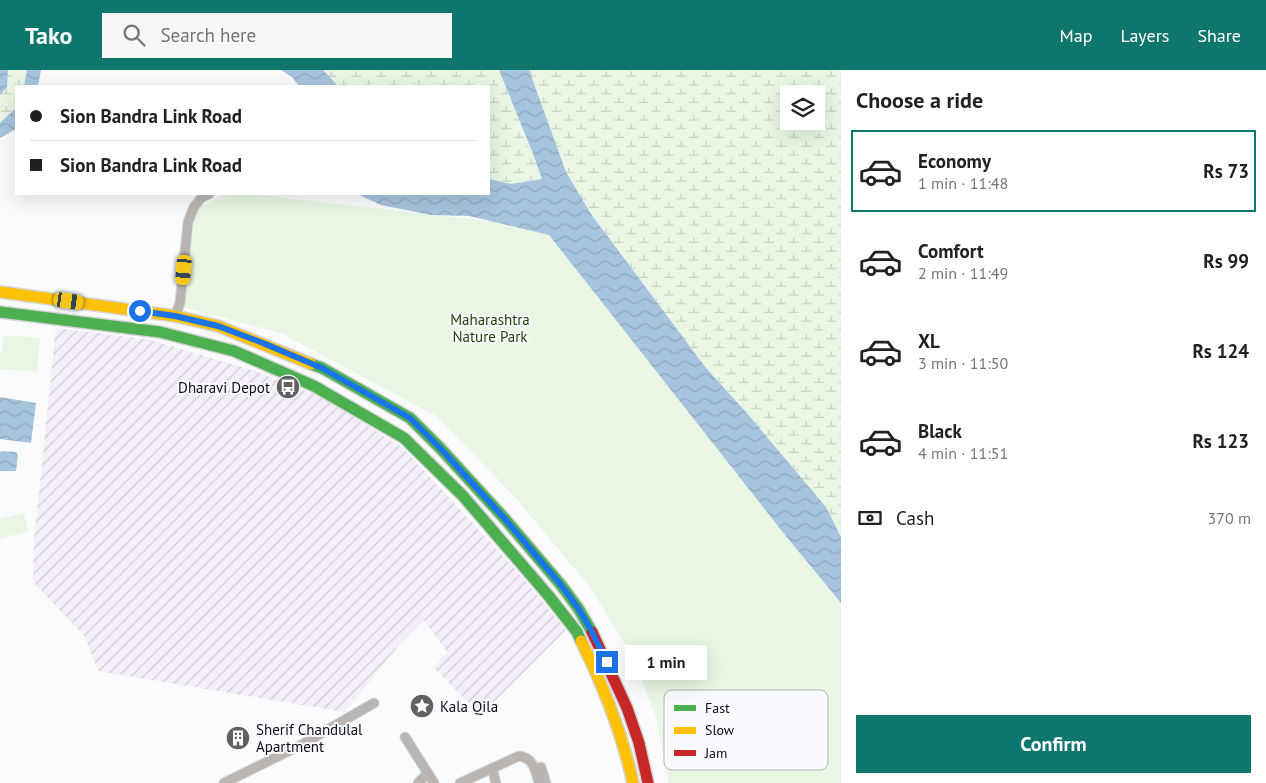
<!DOCTYPE html>
<meta charset="utf-8">
<style>
:root{--surface:#fff;--page:#f6f6f6;--text:#202124;--muted:#757577;--line:#e0e0e0;--accent:#0f766e}
body{margin:0;font-family:"PT Sans",sans-serif;background:var(--page);color:var(--text);height:100vh;display:flex;flex-direction:column;font-size:19px;white-space:nowrap}
*{box-sizing:border-box;margin:0}
p{font-size:16px;color:var(--muted)}
.icon{flex:none;width:28px;height:28px;fill:none;stroke:currentColor;stroke-width:2;stroke-linecap:round;stroke-linejoin:round}
.map{position:relative;flex:1;overflow:hidden}
.drawer{display:flex;flex-direction:column;background:var(--surface);width:425px}
.drawer>*{flex:none}
.banner{position:absolute;left:15px;top:15px;width:475px;height:110px;border-radius:0px;box-shadow:0 5px 20px #0002;display:grid;align-content:center;height:110px;padding:0 15px;background:var(--surface)}
.tools{position:absolute;left:780px;top:15px;display:grid;gap:10px}
.tools a{display:grid;place-items:center;width:45px;height:45px;border-radius:0px;background:var(--surface);box-shadow:0 5px 20px #0002;font-size:25px}
.end{position:absolute;width:22px;height:22px;margin:-11px;border:6px solid #1a73e8;background:#fff;box-shadow:0 0 0 2px #fff}
.from{border-radius:50%}
.bubble{position:absolute;height:35px;border-radius:0px;background:var(--surface);box-shadow:0 5px 20px #0002;font-size:16px;font-weight:700;line-height:35px;text-align:center}
.car{position:absolute;width:15px;height:30px;margin:-15px -8px;border-radius:6px;box-shadow:0 0 4px 1px #0007;background:linear-gradient(#f5c518 24%,#345 0 40%,#f5c518 0 76%,#345 0 86%,#f5c518 0)}
.banner b{display:flex;align-items:center;gap:18px;height:48px;font-size:19px}
.banner b+b{border-top:1px solid var(--line)}
.banner i{width:12px;height:12px;background:var(--text)}
ul{padding:0;list-style:none}
li{display:flex;align-items:center;gap:15px;height:82px;margin:0 10px 8px;padding:0 5px;border:2px solid transparent;border-radius:0px}
li div{flex:1}
li b{display:block;font-size:19px}
li em{font-style:normal;font-weight:700}
li.current{border-color:var(--accent)}
li>.icon{width:45px;height:45px;stroke-width:1.5}
h2{padding:0 15px;font-size:22px;line-height:60px}
.pay{display:flex;align-items:center;gap:12px;height:55px;padding:0 15px;font-size:19px}
.pay p{margin-inline-start:auto}
.button{display:flex;gap:10px;margin-top:auto;padding:10px 15px}
.button a{flex:1;height:58px;border-radius:0px;background:var(--accent);color:#fff;font-size:20px;font-weight:700;line-height:58px;text-align:center}
header{display:flex;align-items:center;gap:30px;box-sizing:border-box;height:70px;padding:0 25px;background:var(--accent);color:#fff}
header strong{font-size:24px}
nav{display:flex;gap:28px;margin-inline-start:auto;font-size:18px}
.search{width:350px;height:45px;background:var(--page);display:flex;align-items:center;gap:12px;box-sizing:border-box;padding:0 18px;border-radius:0px;color:var(--muted);font-size:19px}
main{display:flex;flex:1;min-height:0}
.map>svg:first-child{display:block}
.industrial{fill:url(#industrial-furrows)}
.wetland{fill:url(#wetland-marsh);fill-rule:evenodd}
.park{fill:#e8f6e3}
.water{fill:url(#water-waves)}
.lines{fill:none;stroke-linecap:round;stroke-linejoin:round}
.street-casing{stroke:#d5d5d6;stroke-width:11}
.fast-casing{stroke:#d5d5d6;stroke-width:14}
.slow-casing{stroke:#d5d5d6;stroke-width:14}
.jam-casing{stroke:#d5d5d6;stroke-width:14}
.street{stroke:#bab5b0;stroke-width:9}
.fast{stroke:#4caf50;stroke-width:11}
.slow{stroke:#ffc107;stroke-width:11}
.jam{stroke:#c62828;stroke-width:11}
.route{stroke:#1a73e8;stroke-width:6}
.labels{text-anchor:middle;dominant-baseline:central;stroke-width:4;stroke-linejoin:round;paint-order:stroke}
.park-label{font-size:15px;fill:#1c3e00;stroke:#f9fafe}
.poi-label{font-size:15px;fill:#0d0e10;stroke:#f9fafe;text-anchor:start}
.key{fill:#f9fafe;stroke:#b2b3b7;stroke-width:1}
.key-label{font-size:14px;fill:#0d0e10}
</style>
<header>
<strong>Tako</strong>
<div class="search"><svg class="icon" aria-label="search" viewBox="0 0 24 24"><circle cx="10" cy="10" r="6"/><path d="M15 15l6 6"/></svg>Search here</div>
<nav><a>Map</a><a>Layers</a><a>Share</a></nav>
</header>
<main>
<div class="map">
<svg width="841" height="713" viewBox="0 0 841 713">
<defs>
<pattern id="industrial-furrows" width="10" height="10" patternUnits="userSpaceOnUse" patternTransform="scale(1.25)"><rect width="10" height="10" fill="#f3eef7"/><path d="M-1 1l2-2M0 10L10 0M9 11l2-2" fill="none" stroke="#cfcbd3"/></pattern>
<pattern id="wetland-marsh" width="20" height="14" patternUnits="userSpaceOnUse" patternTransform="scale(1.25)"><rect width="20" height="14" fill="#e8f6e3"/><path d="M1 5h8M5 5V1M11 12h8M15 12V8" fill="none" stroke="#c6d2c2"/></pattern>
<pattern id="water-waves" width="16" height="10" patternUnits="userSpaceOnUse" patternTransform="scale(1.25)"><rect width="16" height="10" fill="#a7c4de"/><path d="M0 5q4-4 8 0t8 0" fill="none" stroke="#8fa7bd"/></pattern>
</defs>
<rect width="100%" height="100%" fill="#fafbfd"/>
<polygon class="industrial" points="56,258 147,269 255,301 321,327 403,378 517,501 566,560 481,645 434,598 447,582 424,550 400,574 345,642 98,601 85,567 33,512 34,470"/>
<g class="wetland">
<polygon points="8,0 27,0 24,16 16,16 16,39 0,53 0,25 7,17"/>
<polygon points="323,0 499,0 542,109 511,114 489,109 489,16 338,16"/>
<path d="M529,0H841V467L826,437L745,341L706,298L591,144L566,102ZM789,24H816V51H789Z"/>
</g>
<g class="park">
<polygon points="237,124 249,124 489,151 549,165 785,465 841,533 841,713 669,713 656,647 632,585 589,516 515,427 436,346 281,263 182,237 196,139 222,126"/>
<polygon points="4,265 40,268 37,302 0,299 0,283 2,282"/>
<polygon points="24,443 28,461 0,469 0,449"/>
</g>
<g class="water">
<polygon points="0,0 8,0 7,17 0,25"/>
<polygon points="27,0 41,0 38,16 24,16"/>
<polygon points="281,0 323,0 338,16 299,16 292,7"/>
<polygon points="499,0 529,0 566,102 591,144 706,298 745,341 826,437 841,467 841,533 785,465 549,165 469,146 431,145 381,135 357,124 489,124 489,109 511,114 542,109 533,84"/>
<polygon points="16,38 16,59 0,68 0,53"/>
<polygon points="0,327 36,333 31,373 0,369"/>
<polygon points="2,381 16,382 18,385 16,401 0,401 0,382"/>
</g>
<g class="lines">
<g class="street-casing">
<g id="street">
<polyline points="175,246 180,233 188,152 194,137 202,127 209,124"/>
<polyline points="405,667 434,713"/>
<polyline points="541,697 546,713"/>
<polyline points="492,698 496,713"/>
<polyline points="224,713 303,674 374,633"/>
<polyline points="418,713 428,703"/>
<path d="M460,713L519,686C534,688 535,700 539,713"/>
</g>
</g>
<g class="fast-casing">
<g id="fast">
<polyline points="0,242 160,262 234,281 314,316 404,368 463,426 548,525 577,562 581,571"/>
<polyline points="311,294 322,298 410,348 441,379 505,449 561,515 578,538 592,562"/>
</g>
</g>
<g class="slow-casing">
<g id="slow">
<polyline points="0,222 175,246 218,256 311,294"/>
<path d="M581,571C604,617 622,663 633,713"/>
</g>
</g>
<g class="jam-casing">
<polyline id="jam" points="592,562 627,638 639,673 648,713"/>
</g>
<use href="#street" class="street"/>
<use href="#fast" class="fast"/>
<use href="#slow" class="slow"/>
<use href="#jam" class="jam"/>
</g>
<g class="lines">
<polyline class="route" points="140,241 175,246 218,256 263,273 322,298 410,348 441,379 505,449 561,515 578,538 591,560 607,592"/>
</g>
<defs>
<g id="bus-disc" transform="scale(1.25)"><circle r="9.5" fill="#606163" stroke="#f9fafe"/><path d="M-5-6H5V4H4V6H2V4H-2V6H-4V4H-5ZM-3.5-4V0h7V-4ZM-3.5 1.2v1.5H-2V1.2ZM2 1.2v1.5H3.5V1.2Z" fill="#fff"/></g>
<g id="sight-disc" transform="scale(1.25)"><circle r="9.5" fill="#606163" stroke="#f9fafe"/><path d="M0-6L1.8-2.2L6-1.7L2.9 1.2L3.7 5.4L0 3.3L-3.7 5.4L-2.9 1.2L-6-1.7L-1.8-2.2Z" fill="#fff"/></g>
<g id="building-disc" transform="scale(1.25)"><circle r="9.5" fill="#606163" stroke="#f9fafe"/><path d="M-4-6H4V6H1V3H-1V6H-4ZM-2.5-4.3h1.7v1.8h-1.7ZM.8-4.3h1.7v1.8H.8ZM-2.5-1h1.7V.8h-1.7ZM.8-1h1.7V.8H.8Z" fill="#fff"/></g>
</defs>
<g fill-rule="evenodd">
<use href="#bus-disc" x="288" y="317"/>
<use href="#sight-disc" x="422" y="636"/>
<use href="#building-disc" x="238" y="668"/>
</g>
<g class="labels">
<g class="park-label">
<text x="490" y="249">Maharashtra<tspan x="490" dy="17">Nature Park</tspan></text>
</g>
<g class="poi-label">
<text x="270" y="317" text-anchor="end">Dharavi Depot</text>
<text x="440" y="636">Kala Qila</text>
<text x="256" y="659">Sherif Chandulal<tspan x="256" dy="17">Apartment</tspan></text>
</g>
</g>
<rect x="664" y="620" width="164" height="80" rx="8" class="key"/>
<rect x="674" y="635" width="22" height="6" fill="#4caf50"/>
<rect x="674" y="657" width="22" height="7" fill="#ffc107"/>
<rect x="674" y="680" width="22" height="6" fill="#c62828"/>
<g class="key-label">
<text x="705" y="643">Fast</text>
<text x="705" y="665">Slow</text>
<text x="705" y="688">Jam</text>
</g>
</svg>
<div class="tools">
<a><svg class="icon" aria-label="layers" viewBox="0 0 24 24"><path d="M12 4l9 5-9 5-9-5zM3 14l9 5 9-5"/></svg></a>
</div>
<i class="end from" style="left:140px;top:241px"></i>
<i class="end" style="left:607px;top:592px"></i>
<div class="bubble" style="left:625px;top:575px;width:82px">1 min</div>
<i class="car" style="left:184px;top:200px;rotate:185deg"></i>
<i class="car" style="left:69px;top:231px;rotate:98deg"></i>
<div class="banner">
<b><i class="from"></i>Sion Bandra Link Road</b>
<b><i></i>Sion Bandra Link Road</b>
</div>
</div>
<section class="drawer">
<h2>Choose a ride</h2>
<ul>
<li class="current"><svg class="icon" aria-label="car" viewBox="0 0 24 24"><path d="M5 17H2v-5l4-1 3-4h7l3 4 3 1v5h-3M9 17h6M6 11h13"/><circle cx="7" cy="17" r="2"/><circle cx="17" cy="17" r="2"/></svg><div><b>Economy</b><p>1 min · 11:48</p></div><em>Rs 73</em></li>
<li><svg class="icon" aria-label="car" viewBox="0 0 24 24"><path d="M5 17H2v-5l4-1 3-4h7l3 4 3 1v5h-3M9 17h6M6 11h13"/><circle cx="7" cy="17" r="2"/><circle cx="17" cy="17" r="2"/></svg><div><b>Comfort</b><p>2 min · 11:49</p></div><em>Rs 99</em></li>
<li><svg class="icon" aria-label="car" viewBox="0 0 24 24"><path d="M5 17H2v-5l4-1 3-4h7l3 4 3 1v5h-3M9 17h6M6 11h13"/><circle cx="7" cy="17" r="2"/><circle cx="17" cy="17" r="2"/></svg><div><b>XL</b><p>3 min · 11:50</p></div><em>Rs 124</em></li>
<li><svg class="icon" aria-label="car" viewBox="0 0 24 24"><path d="M5 17H2v-5l4-1 3-4h7l3 4 3 1v5h-3M9 17h6M6 11h13"/><circle cx="7" cy="17" r="2"/><circle cx="17" cy="17" r="2"/></svg><div><b>Black</b><p>4 min · 11:51</p></div><em>Rs 123</em></li>
</ul>
<div class="pay"><svg class="icon" aria-label="cash" viewBox="0 0 24 24"><path d="M3 7h18v10H3z"/><circle cx="12" cy="12" r="2"/></svg>Cash<p>370 m</p></div>
<div class="button"><a>Confirm</a></div>
</section>
</main>
